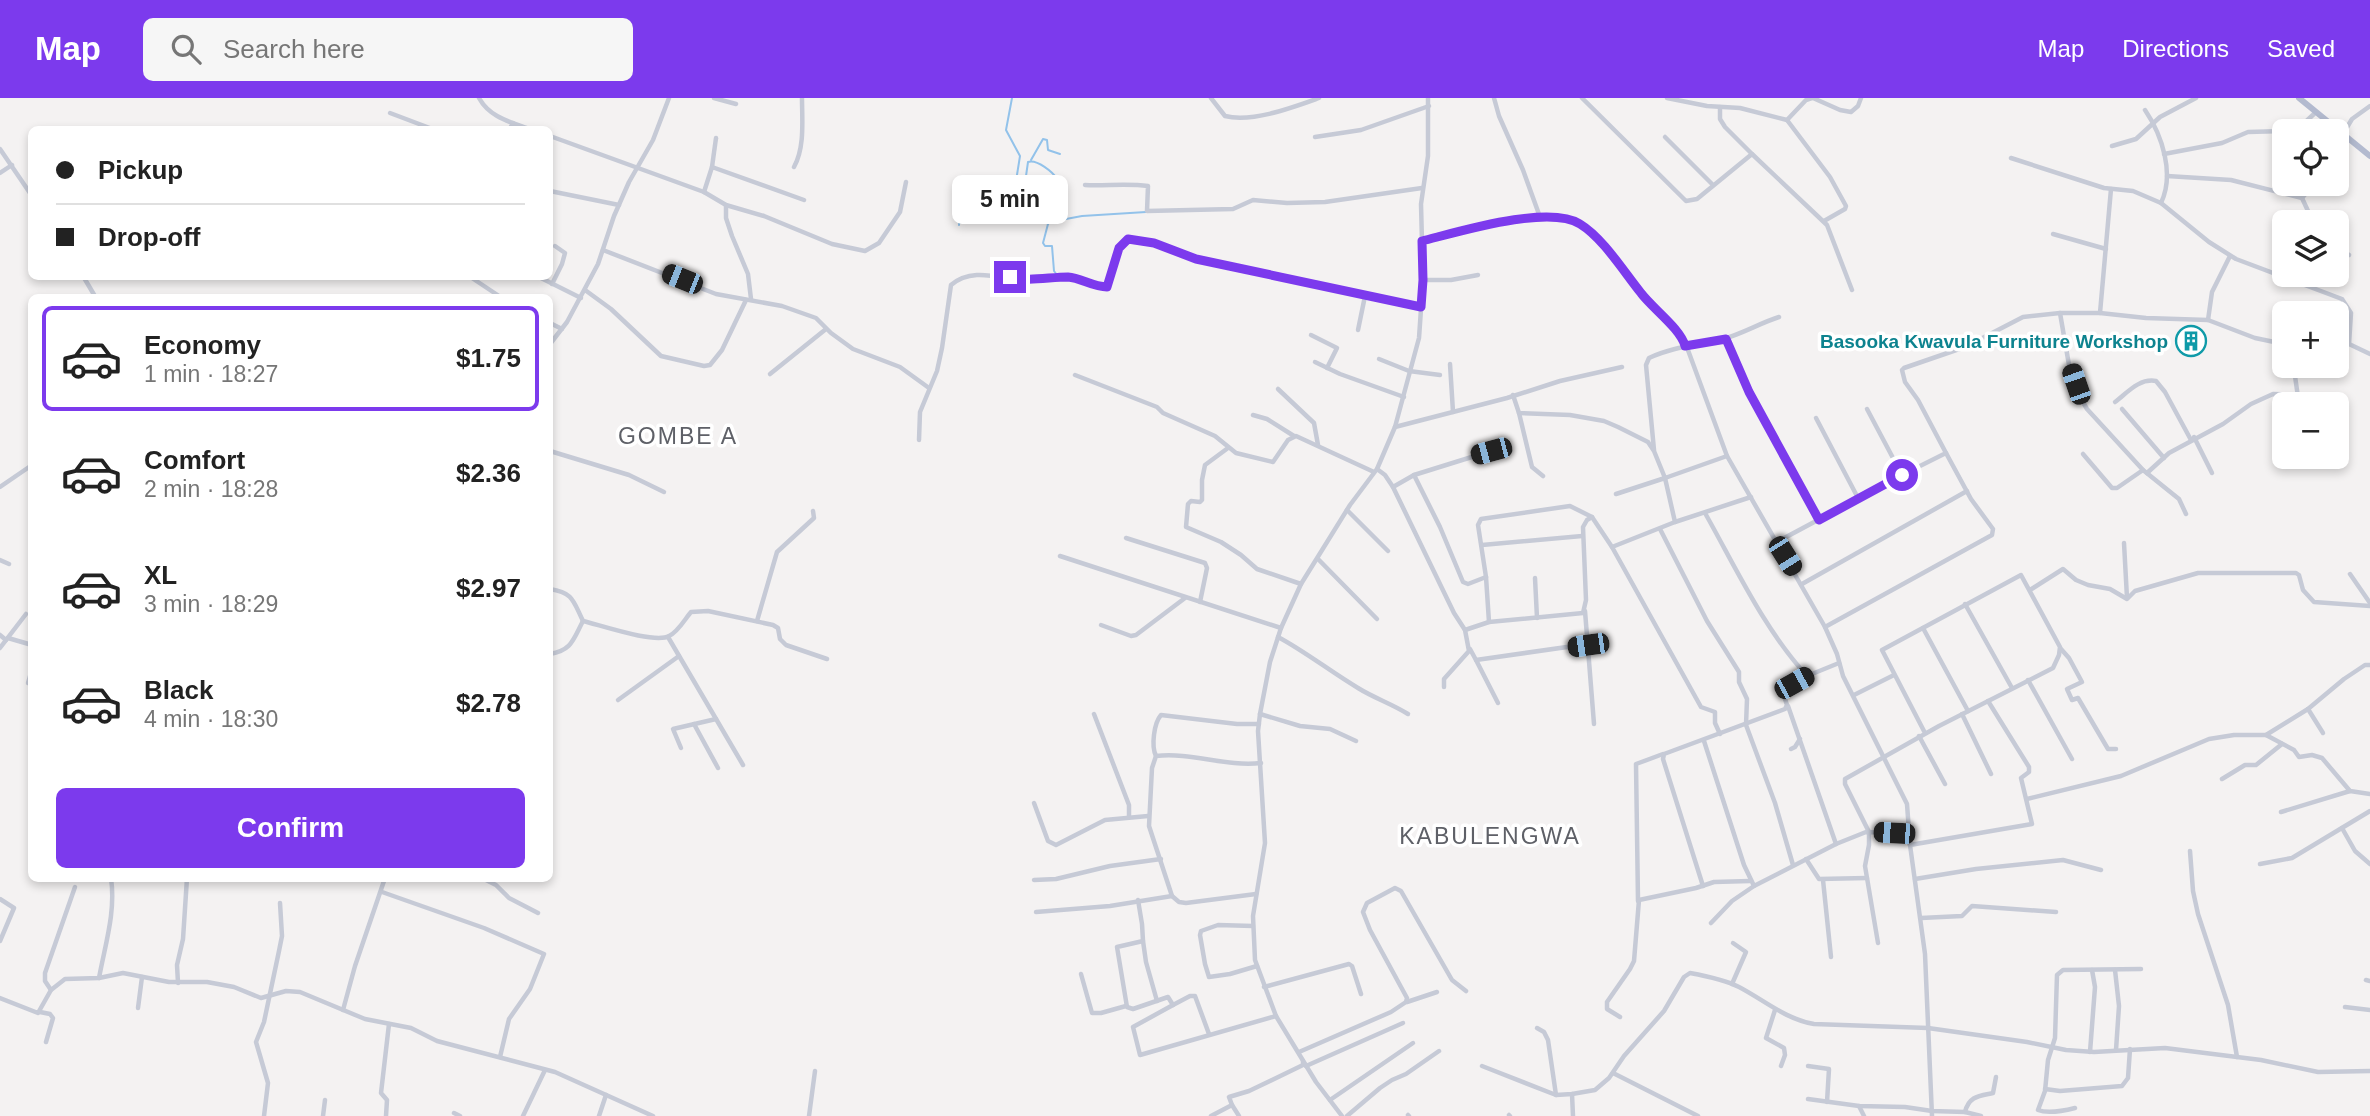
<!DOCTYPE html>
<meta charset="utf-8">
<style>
:root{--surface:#fff;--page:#f6f6f6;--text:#222;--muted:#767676;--line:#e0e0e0;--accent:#7c3aed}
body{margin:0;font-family:Helvetica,sans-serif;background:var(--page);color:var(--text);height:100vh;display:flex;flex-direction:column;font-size:26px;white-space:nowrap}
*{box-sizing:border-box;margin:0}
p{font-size:23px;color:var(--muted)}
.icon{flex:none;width:38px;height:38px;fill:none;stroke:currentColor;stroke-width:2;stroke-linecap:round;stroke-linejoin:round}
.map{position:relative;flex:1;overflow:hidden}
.details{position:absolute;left:28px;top:196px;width:525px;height:588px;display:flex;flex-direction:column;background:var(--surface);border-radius:10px;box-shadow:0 4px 10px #0003}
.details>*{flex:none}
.top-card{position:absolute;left:28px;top:28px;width:525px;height:154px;border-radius:10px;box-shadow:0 4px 10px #0003;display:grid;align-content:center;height:154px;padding:0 28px;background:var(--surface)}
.controls{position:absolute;left:2272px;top:21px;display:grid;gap:14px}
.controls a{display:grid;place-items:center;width:77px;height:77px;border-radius:10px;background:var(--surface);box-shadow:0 4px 10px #0003;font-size:35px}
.end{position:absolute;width:32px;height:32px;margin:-16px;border:9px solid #7c3aed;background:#fff;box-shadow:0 0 0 4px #fff}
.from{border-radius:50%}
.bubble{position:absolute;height:49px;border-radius:10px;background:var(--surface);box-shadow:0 4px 10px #0003;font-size:23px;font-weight:800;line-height:49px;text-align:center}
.car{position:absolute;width:21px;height:42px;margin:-21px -10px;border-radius:9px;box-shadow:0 0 5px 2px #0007;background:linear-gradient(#222 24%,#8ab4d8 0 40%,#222 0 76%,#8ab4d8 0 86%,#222 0)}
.top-card b{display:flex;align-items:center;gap:24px;height:66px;font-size:26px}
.top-card b+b{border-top:2px solid var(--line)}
.top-card i{width:18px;height:18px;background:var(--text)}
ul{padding:12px 0 0;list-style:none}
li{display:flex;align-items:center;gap:21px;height:105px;margin:0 14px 10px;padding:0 14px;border:4px solid transparent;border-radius:10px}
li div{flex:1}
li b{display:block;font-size:26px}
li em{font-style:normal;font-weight:800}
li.on{border-color:var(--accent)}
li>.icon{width:63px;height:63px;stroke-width:1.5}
.action{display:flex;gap:14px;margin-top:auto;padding:14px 28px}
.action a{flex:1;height:80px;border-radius:10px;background:var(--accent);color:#fff;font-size:28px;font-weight:800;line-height:80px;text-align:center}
header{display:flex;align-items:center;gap:42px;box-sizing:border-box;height:98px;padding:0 35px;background:var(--accent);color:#fff}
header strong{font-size:33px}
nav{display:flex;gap:38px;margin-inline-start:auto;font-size:24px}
.search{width:490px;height:63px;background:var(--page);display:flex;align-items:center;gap:18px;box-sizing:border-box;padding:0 24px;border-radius:10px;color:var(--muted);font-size:26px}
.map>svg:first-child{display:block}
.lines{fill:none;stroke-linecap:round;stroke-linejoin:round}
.stream{stroke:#92c2ea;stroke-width:2}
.minor{stroke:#c6cad6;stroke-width:4.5}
.major{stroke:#b3bacf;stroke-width:6}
.route{stroke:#7c3aed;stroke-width:9}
.labels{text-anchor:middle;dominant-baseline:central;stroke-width:7;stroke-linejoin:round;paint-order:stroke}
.culture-label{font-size:19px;font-weight:bold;fill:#0d838f;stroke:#fff;text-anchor:end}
.quarter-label{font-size:23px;letter-spacing:2px;fill:#5e6067;stroke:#fff}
</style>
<header>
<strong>Map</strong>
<div class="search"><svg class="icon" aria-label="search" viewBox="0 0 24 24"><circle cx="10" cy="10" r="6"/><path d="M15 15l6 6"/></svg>Search here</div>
<nav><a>Map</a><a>Directions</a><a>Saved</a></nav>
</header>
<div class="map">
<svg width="2370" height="1018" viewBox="0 0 2370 1018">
<rect width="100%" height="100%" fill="#f4f2f2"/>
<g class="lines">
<g class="stream">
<polyline points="1012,0 1006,32 1020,58 1016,83"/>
<polyline points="1031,62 1043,41 1047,42 1048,52 1060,56"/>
<path d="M1058,82C1053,74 1037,61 1028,64L1025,85L1030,123H1045L1048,126L1050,124L1082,118L1146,114"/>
<polyline points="963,92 965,87 1024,83"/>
<polyline points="1048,126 1043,145 1045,148 1052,148 1054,173 1057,177"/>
<polyline points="959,127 963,92 977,94 984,87"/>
</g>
<g class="minor">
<path d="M479,0C490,20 511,24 532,32"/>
<polyline points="714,0 736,6"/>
<path d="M1211,0L1225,18C1252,25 1294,9 1319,0"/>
<polyline points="1494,0 1499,18 1523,72 1540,119"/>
<polyline points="1582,0 1686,103 1697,101 1752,56 1827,127 1852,192"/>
<polyline points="1667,0 1707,8 1740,10 1787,22 1806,2 1812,0"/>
<polyline points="1813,0 1840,12 1851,14 1858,8 1861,0"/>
<polyline points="1720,9 1720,21 1725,29 1752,56"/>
<polyline points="390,15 435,32"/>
<polyline points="1787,22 1830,79 1846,108 1845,111 1824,123"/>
<polyline points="509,32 513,25"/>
<polyline points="2286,33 2297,32 2316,14"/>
<polyline points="2343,36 2352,21 2370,8"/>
<polyline points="550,38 704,94 726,107 764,118 832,146 865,153 879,145 900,114 906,84"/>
<polyline points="1315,39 1361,32 1429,8"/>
<polyline points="1665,39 1712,86"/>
<polyline points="2112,48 2136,41 2160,19 2196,0"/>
<polyline points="0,51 32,98"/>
<polyline points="2336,54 2349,41"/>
<polyline points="2164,56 2222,45 2248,34 2284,33"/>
<path d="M2011,60L2104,90L2133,93L2161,105C2175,76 2162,37 2145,12"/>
<polyline points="712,69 716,40"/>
<path d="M794,69C805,49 802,22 802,0"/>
<polyline points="0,75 12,67"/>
<polyline points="2167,78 2231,82 2302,100 2314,86"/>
<path d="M1085,87C1106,88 1127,85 1148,88L1147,113L1233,111L1253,102L1287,105L1325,104L1422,90"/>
<polyline points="550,93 619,107"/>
<polyline points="704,94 712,69 804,102"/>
<polyline points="2302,100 2308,113 2307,124"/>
<polyline points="2161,105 2209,144 2236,161 2342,201 2351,215 2349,246"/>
<polyline points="726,107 726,120 732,138 748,176 751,201"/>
<polyline points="2053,136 2106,151"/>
<polyline points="1422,143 1480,129 1540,119 1572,122 1592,135 1650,207 1685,244 1727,358 1825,529 1837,556 1843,578 1907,706 1910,747 1925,856 1932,1018"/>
<polyline points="2336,149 2349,157"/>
<polyline points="603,152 716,196 782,208 816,220 831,235 853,251 900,269 929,290"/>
<polyline points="83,178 96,200"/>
<polyline points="469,178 502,200"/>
<polyline points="537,178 581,200"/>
<polyline points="1423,182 1451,182 1478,177"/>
<polyline points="552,186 562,166 565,155 555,148"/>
<polyline points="585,192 611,211 661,258 704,268 710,267 722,252 746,202"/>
<polyline points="2060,215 2069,267 2080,299 2087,311 2143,372 2179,401 2186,416"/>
<polyline points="2100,215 2111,91"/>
<polyline points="2208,222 2212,194 2230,158"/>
<polyline points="550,225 562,231"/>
<polyline points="1358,232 1365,198"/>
<polyline points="1311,237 1337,250 1327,270"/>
<polyline points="1726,241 1749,294 1819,422"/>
<polyline points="2336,243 2349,246 2370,256"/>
<polyline points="550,246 567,224 598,166 614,118 629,84 653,42 669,0"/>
<polyline points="1379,261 1409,273 1440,277"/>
<polyline points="1315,264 1340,276 1404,299"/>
<polyline points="1450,266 1453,314"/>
<polyline points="770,276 826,231"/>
<polyline points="1075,277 1157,309 1163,315 1215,338 1236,355 1273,364 1288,342 1296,338 1374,374"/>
<polyline points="1278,291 1314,325 1318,347"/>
<polyline points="1513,297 1519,315 1570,317 1604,323 1618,329 1648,344 1654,353 1665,380 1727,358"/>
<path d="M2115,304C2127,295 2139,280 2156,283L2165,294L2191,342"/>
<polyline points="2299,306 2295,278 2299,268"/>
<polyline points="1867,311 1902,377"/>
<polyline points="2122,311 2164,360"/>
<polyline points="1519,315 1532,369 1543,378"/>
<polyline points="1253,317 1267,321 1294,338"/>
<polyline points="1816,320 1858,400"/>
<polyline points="1395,329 1507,300 1560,283 1622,269"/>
<polyline points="2194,339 2212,375"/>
<path d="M919,342L920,314L937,273L942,250L951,187C974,167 1005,183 1031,182C1041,181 1061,178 1070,179C1083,181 1094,189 1107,189L1119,150L1128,141L1154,145L1196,161L1421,209"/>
<polyline points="1228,350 1205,367 1202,382 1202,402 1200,404 1191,403 1188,406 1186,429 1221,444 1241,457 1257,471 1301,486"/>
<path d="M1654,352L1646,267L1649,260C1672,249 1698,247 1723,241C1742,236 1760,225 1779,219"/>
<polyline points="550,353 629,377 664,394"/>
<polyline points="2083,356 2112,390 2117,390 2143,372"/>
<polyline points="1377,371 1385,377 1393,389 1454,515 1465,532 1469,553 1444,581 1444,589"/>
<polyline points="2147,375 2169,355 2223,326 2251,306 2273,296 2297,297"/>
<polyline points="1414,377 1491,353"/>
<polyline points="0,389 32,367"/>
<polyline points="1393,389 1414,377 1440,429 1463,484 1468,486 1486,479"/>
<polyline points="1616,396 1665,380 1675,424"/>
<polyline points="1347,412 1388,453"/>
<path d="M1705,415C1736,470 1764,531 1807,578"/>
<polyline points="1660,431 1707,523 1739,574 1739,584 1747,601 1746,627 1775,705 1793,767"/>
<polyline points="1126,440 1205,465 1207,470 1200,504"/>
<polyline points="1775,445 1902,377 1946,355 1918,302 1905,284 1902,272 1904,270 1965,249 2023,219 2060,215 2100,215 2146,220 2208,222 2255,240 2284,246"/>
<polyline points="2124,445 2127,500"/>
<polyline points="1482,447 1582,438"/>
<polyline points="1060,458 1281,530"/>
<polyline points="1318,461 1377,521"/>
<polyline points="0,462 9,466"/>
<polyline points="2350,476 2370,505"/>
<polyline points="1535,480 1537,520"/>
<polyline points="1802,486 1967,393"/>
<path d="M550,491C574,495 573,503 583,523"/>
<polyline points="2030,492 2063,471 2076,482 2088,487 2110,491 2127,501 2135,493 2198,475 2296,475 2299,477 2303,492 2314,504 2370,508"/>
<polyline points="1965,506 2012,590"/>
<polyline points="1585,513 1594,626"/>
<path d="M583,523C600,527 655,546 669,538C678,534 685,521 691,514L708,513L773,527L778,530L780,541L786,547L827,561"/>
<polyline points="757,523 777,454 814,420 813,413"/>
<polyline points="1489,524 1486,479 1478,427 1481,421 1570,408 1592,419 1612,449"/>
<polyline points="1101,527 1131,538 1136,537 1185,500"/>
<polyline points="1825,529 1992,437 1993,431 1971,401 1946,355"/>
<polyline points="1923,530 1968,613"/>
<polyline points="1465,532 1489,524 1583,515 1586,502 1583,429 1587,422 1592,419"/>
<polyline points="0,537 6,542"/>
<polyline points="668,539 743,667"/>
<path d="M1278,539C1306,554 1331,574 1358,590C1374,600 1392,606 1408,616"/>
<polyline points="8,540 32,547"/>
<polyline points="0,550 26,516"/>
<polyline points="1470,551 1476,562 1588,546"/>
<polyline points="2061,551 2069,560 2082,584 2067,591 2072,602 2078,600 2108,651 2116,651"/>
<path d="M550,556C572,552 573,542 583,523"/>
<polyline points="1476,562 1498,605"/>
<polyline points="2028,582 2072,661"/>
<polyline points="28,585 32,571"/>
<polyline points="1854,597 1894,577"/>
<polyline points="618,602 679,558"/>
<polyline points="1788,608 1836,746"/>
<polyline points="2308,611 2323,635"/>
<polyline points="1094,616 1129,707 1129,719"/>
<polyline points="1260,616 1300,628 1330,631 1356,643"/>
<polyline points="1962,616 1991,676"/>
<polyline points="694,626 718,670"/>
<polyline points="1720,636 1715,625 1715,614 1701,609 1612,449 1675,424 1751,399"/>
<polyline points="2266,637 2294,652 2299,659 2312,657 2322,660 2350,693 2370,696"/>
<polyline points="1919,638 1945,686"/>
<polyline points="1704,643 1744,767 1754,788"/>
<polyline points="681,650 673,631 716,621"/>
<polyline points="1791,651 1795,649 1800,641"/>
<path d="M1156,658C1151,648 1154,625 1161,617L1237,626H1259"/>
<polyline points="2222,681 2245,667 2256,667 2282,646"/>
<polyline points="2027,701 2121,678 2209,641 2234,637 2266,637 2308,611 2344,581 2365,567 2370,567"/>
<polyline points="1034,705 1048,743 1056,747 1105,722 1148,718"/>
<polyline points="2281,714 2350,693"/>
<polyline points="2342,730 2355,753 2370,766"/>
<polyline points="1910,747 2032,726 2021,680 2029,674 2029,669 1988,603"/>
<polyline points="2190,753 2193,793 2198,816 2228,907 2237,959"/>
<polyline points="1806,761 1819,781 1867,780"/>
<polyline points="2260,766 2292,760 2370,713"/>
<polyline points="482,780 496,787 509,800 538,815"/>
<polyline points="1915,781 1976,771 2063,762 2101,772"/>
<polyline points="1034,782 1056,781 1110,768 1161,761"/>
<polyline points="1823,782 1831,859"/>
<polyline points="1703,788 1663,661 1664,656 1785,611 1787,607 1782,592 1807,578 1839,565"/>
<polyline points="382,794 484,830 544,856 530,891 509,921 500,959"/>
<path d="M1256,796L1186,805L1179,804L1172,798L1149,728L1152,670L1156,658C1192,654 1225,669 1261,665"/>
<polyline points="0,801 14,810 0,843"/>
<polyline points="1138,802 1142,826 1143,843 1117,849 1127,909 1133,911 1168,899 1173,907 1190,898 1195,898 1209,936"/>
<polyline points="1638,803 1636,666 1663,656"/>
<polyline points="1036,814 1110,808 1172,798"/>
<polyline points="1921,820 1962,818 1972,808 2056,814"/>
<polyline points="1711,825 1732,803 1754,788 1836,746 1866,734 1909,736"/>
<polyline points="1253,828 1218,827 1201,833 1200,837 1205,866 1209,879 1230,876 1257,868"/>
<polyline points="1143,843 1146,864 1157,903"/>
<polyline points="1878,845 1865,768 1869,747 1869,734 1845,686 1845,681 1939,628 2053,570 2059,557 2060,549 2021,477 1882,552 1925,635"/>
<polyline points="2115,872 2119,908 2116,952"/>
<polyline points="1081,876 1092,915 1101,915 1126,908"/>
<path d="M99,880C105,847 116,814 111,780"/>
<polyline points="2366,882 2370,883"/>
<polyline points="178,885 177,867 183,841 187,780"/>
<polyline points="1732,886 1746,854 1733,845"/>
<polyline points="1264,889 1349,866 1352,868 1361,896"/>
<polyline points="51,892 45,883 45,875 75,789"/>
<polyline points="0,900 38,915 51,892 65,881 99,880 123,875 169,884 207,884 234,889 261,900 286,893 300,894 365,921 411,930 437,943 555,974 653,1018"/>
<polyline points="1407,904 1437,894"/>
<polyline points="1173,907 1133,929 1140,957 1276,918"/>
<polyline points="2345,909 2370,912"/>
<polyline points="138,910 142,879"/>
<polyline points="343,912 355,868 385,780"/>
<polyline points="1775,912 1766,940 1784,950 1785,957 1781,968"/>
<polyline points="40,914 50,916 53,920 46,944"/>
<polyline points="1620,919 1607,911 1607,904 1630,871 1634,863 1639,802 1696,790 1714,784 1750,783"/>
<polyline points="1537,930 1544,934 1548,942 1556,997"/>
<polyline points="1299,954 1391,914 1406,904 1407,900 1370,832 1363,814 1367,805 1395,790 1401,793 1452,882 1466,893"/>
<polyline points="2090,954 2095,889 2092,872"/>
<polyline points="1306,968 1403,925"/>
<path d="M1482,968L1556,997L1572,996L1595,992L1609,980L1624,958L1664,913L1684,879L1690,875C1706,878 1725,882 1739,889C1764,902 1785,921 1814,926L1928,930L2027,944L2066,952L2094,954L2165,950L2261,962L2318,974L2370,973"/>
<polyline points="1808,968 1829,971 1827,1004"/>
<polyline points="1613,975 1698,1018"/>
<polyline points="2045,991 2060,993 2122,988 2128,980 2130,951"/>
<polyline points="1572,996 1573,1018"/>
<polyline points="1808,1001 1859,1008 1905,1009 1932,1013 1965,1014 1981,1018"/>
<polyline points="1330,1002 1413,945"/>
<polyline points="1232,1007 1239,1018"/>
<polyline points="1859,1008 1864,1018"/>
<path d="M2075,1010C2063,1013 2048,1016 2038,1012L2045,993L2048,962L2055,940L2057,877L2063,872L2141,871"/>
<path d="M1965,1014C1969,998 1979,998 1993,995L1996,979"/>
<polyline points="454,1015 460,1018"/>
<polyline points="1408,1017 1409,1018"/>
<polyline points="1509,1017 1510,1018"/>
<polyline points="264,1018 268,985 256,944 264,924 279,853 282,838 280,805"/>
<polyline points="323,1018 325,1002"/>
<polyline points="386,1018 387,1002 381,995 389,926"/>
<polyline points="523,1018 545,972"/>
<polyline points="599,1018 606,997"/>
<polyline points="809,1018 815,973"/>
<polyline points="1211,1018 1232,1007 1229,999 1249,993 1303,967 1303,963"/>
<polyline points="1342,1018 1316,984 1276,918 1255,862 1253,818 1265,745 1258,633 1260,616 1270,564 1281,530 1301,486 1350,407 1377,371 1395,329 1419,240 1423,182 1421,106 1428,58 1428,0"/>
<polyline points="1347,1018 1380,990 1392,982 1406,976 1439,953"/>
</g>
<polyline class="major" points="2299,0 2370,58"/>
</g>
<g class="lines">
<path class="route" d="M1010,179C1029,184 1049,179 1068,179C1081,180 1093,189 1107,189L1119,150L1128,141L1154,145L1196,161L1421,209L1423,182L1422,143C1458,134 1549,106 1580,126C1603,140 1624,174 1641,195C1652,210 1681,231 1685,248L1726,241L1749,294L1819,422L1902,377"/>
</g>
<defs>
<g id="building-ring" transform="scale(1.575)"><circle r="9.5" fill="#fff" stroke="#0f9aa8" stroke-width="1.5"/><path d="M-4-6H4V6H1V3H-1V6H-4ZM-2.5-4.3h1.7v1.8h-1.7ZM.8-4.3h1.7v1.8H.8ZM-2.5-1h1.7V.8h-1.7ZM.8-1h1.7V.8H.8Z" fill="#0f9aa8"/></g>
</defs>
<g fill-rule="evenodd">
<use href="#building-ring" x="2191" y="243"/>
</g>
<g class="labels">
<g class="culture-label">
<text x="2168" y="243">Basooka Kwavula Furniture Workshop</text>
</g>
<g class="quarter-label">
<text x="678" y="338">GOMBE A</text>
<text x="1490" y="738">KABULENGWA</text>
</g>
</g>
</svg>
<div class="controls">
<a><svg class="icon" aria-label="locate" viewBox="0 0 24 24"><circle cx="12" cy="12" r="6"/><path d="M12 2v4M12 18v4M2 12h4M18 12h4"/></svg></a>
<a><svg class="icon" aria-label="layers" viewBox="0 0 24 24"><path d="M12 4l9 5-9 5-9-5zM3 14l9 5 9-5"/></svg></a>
<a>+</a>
<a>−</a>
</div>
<i class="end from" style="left:1902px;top:377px"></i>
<i class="end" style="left:1010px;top:179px"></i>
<div class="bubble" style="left:952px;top:77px;width:116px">5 min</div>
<i class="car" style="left:682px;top:181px;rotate:292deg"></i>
<i class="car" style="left:2076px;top:286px;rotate:341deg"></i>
<i class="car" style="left:1491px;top:353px;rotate:255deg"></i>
<i class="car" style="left:1785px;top:458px;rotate:148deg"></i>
<i class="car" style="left:1588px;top:547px;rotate:262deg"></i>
<i class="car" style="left:1794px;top:585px;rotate:61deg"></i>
<i class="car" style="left:1894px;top:735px;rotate:273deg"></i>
<div class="top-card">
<b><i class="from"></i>Pickup</b>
<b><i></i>Drop-off</b>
</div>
<section class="details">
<ul>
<li class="on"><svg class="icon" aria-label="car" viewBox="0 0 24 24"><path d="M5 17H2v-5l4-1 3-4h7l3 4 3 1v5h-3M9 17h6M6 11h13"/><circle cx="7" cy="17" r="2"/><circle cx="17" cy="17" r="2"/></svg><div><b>Economy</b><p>1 min · 18:27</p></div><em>$1.75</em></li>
<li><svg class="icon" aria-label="car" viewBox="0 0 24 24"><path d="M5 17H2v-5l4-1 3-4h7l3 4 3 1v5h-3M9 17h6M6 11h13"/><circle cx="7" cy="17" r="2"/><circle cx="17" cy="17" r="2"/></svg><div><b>Comfort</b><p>2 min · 18:28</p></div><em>$2.36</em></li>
<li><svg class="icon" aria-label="car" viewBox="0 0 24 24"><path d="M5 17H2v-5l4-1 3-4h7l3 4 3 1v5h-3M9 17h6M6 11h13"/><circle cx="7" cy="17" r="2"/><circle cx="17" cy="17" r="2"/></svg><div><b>XL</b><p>3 min · 18:29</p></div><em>$2.97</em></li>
<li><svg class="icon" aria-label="car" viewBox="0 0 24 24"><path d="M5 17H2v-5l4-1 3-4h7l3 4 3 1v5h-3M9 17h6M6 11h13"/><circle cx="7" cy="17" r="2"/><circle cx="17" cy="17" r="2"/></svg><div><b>Black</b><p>4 min · 18:30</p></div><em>$2.78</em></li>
</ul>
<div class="action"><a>Confirm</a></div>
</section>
</div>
